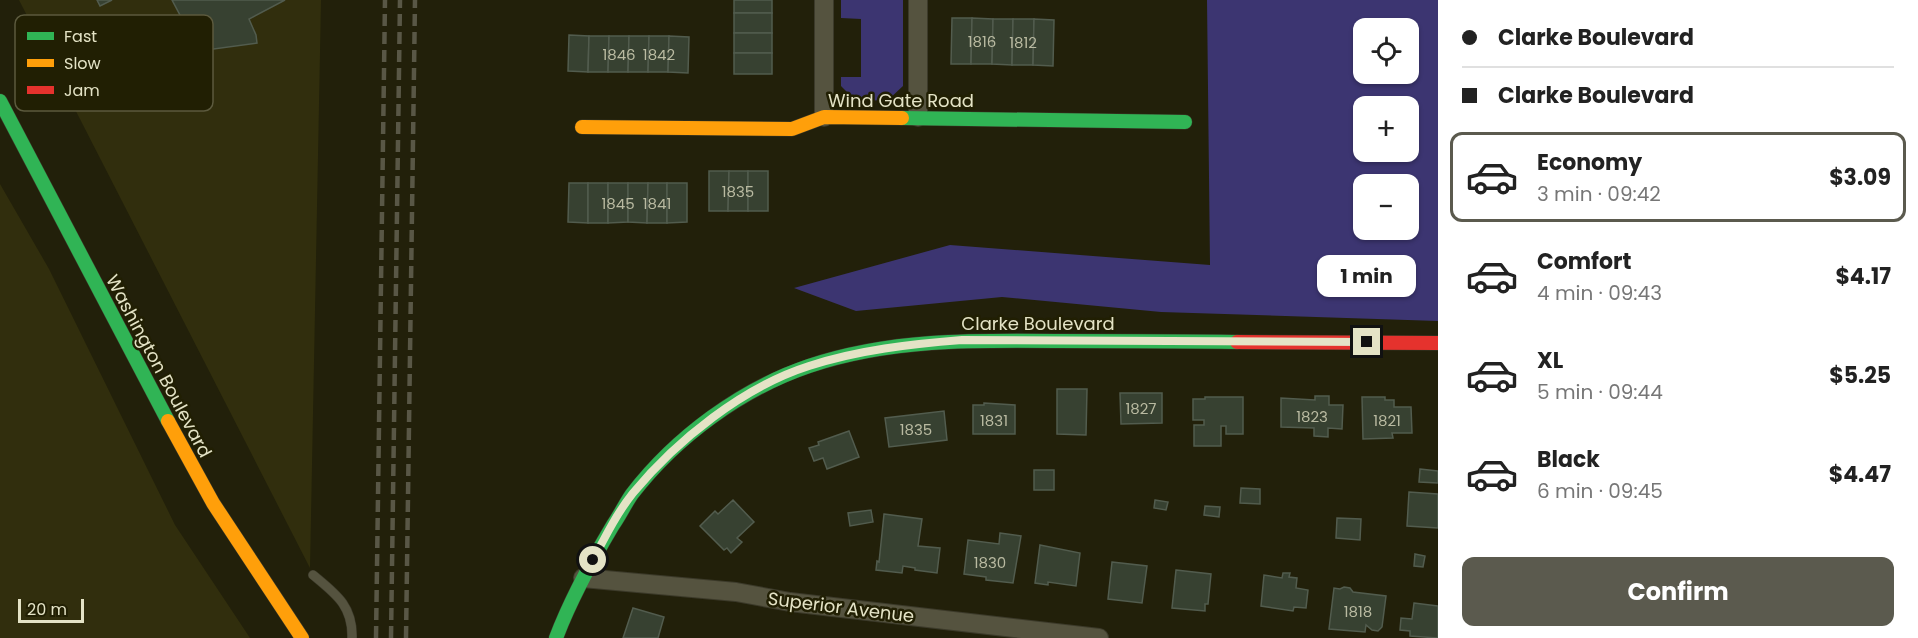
<!DOCTYPE html>
<meta charset="utf-8">
<style>
:root{--surface:#fff;--page:#f2f2f2;--text:#222;--muted:#767676;--line:#e0e0e0;--accent:#5b5a4e}
body{margin:0;font-family:Poppins,sans-serif;background:var(--page);color:var(--text);height:100vh;display:flex;flex-direction:column;font-size:22px;white-space:nowrap}
*{box-sizing:border-box;margin:0}
p{font-size:20px;color:var(--muted)}
.icon{flex:none;width:33px;height:33px;fill:none;stroke:currentColor;stroke-width:2;stroke-linecap:round;stroke-linejoin:round}
.map{position:relative;flex:1;overflow:hidden}
.panel{display:flex;flex-direction:column;background:var(--surface);width:480px}
.panel>*{flex:none}
.top-card{display:grid;align-content:center;height:132px;padding:0 24px;background:var(--surface)}
.controls{position:absolute;left:1353px;top:18px;display:grid;gap:12px}
.controls a{display:grid;place-items:center;width:66px;height:66px;border-radius:12px;background:var(--surface);box-shadow:0 2px 4px #0004;font-size:30px}
.scale{position:absolute;left:18px;bottom:15px;width:66px;box-sizing:border-box;padding-left:6px;border:3px solid #e4e3c6;border-top:0;font-size:16px;line-height:21px;white-space:nowrap;color:#e4e3c6;-webkit-text-stroke:4px #211f03;paint-order:stroke}
.end{position:absolute;width:27px;height:27px;margin:-14px;border:8px solid #e4e3c6;background:#111;box-shadow:0 0 0 3px #111}
.from{border-radius:50%}
.bubble{position:absolute;height:42px;border-radius:12px;background:var(--surface);box-shadow:0 2px 4px #0004;font-size:20px;font-weight:700;line-height:42px;text-align:center}
.top-card b{display:flex;align-items:center;gap:21px;height:57px;font-size:22px}
.top-card b+b{border-top:2px solid var(--line)}
.top-card i{width:15px;height:15px;background:var(--text)}
ul{padding:0;list-style:none}
li{display:flex;align-items:center;gap:18px;height:90px;margin:0 12px 9px;padding:0 12px;border:3px solid transparent;border-radius:12px}
li div{flex:1}
li b{display:block;font-size:22px}
li em{font-style:normal;font-weight:700}
li.current{border-color:var(--accent)}
li>.icon{width:54px;height:54px;stroke-width:1.5}
.action{display:flex;gap:12px;margin-top:auto;padding:12px 24px}
.action a{flex:1;height:69px;border-radius:12px;background:var(--accent);color:#fff;font-size:24px;font-weight:700;line-height:69px;text-align:center}
main{display:flex;flex:1;min-height:0}
.map>svg:first-child{display:block}
.built{fill:#312e0d}
.green{fill:#3c3571;fill-rule:evenodd}
.building{fill:#374131;stroke:#525c4e;stroke-width:1.5}
.lines{fill:none;stroke-linecap:round;stroke-linejoin:round}
.lane-casing{stroke:#3c3a2a;stroke-width:10}
.street-casing{stroke:#3c3a2a;stroke-width:20}
.fast-casing{stroke:#3c3a2a;stroke-width:15}
.slow-casing{stroke:#3c3a2a;stroke-width:15}
.jam-casing{stroke:#3c3a2a;stroke-width:15}
.lane{stroke:#55533f;stroke-width:9}
.street{stroke:#55533f;stroke-width:18}
.fast{stroke:#30b455;stroke-width:14}
.slow{stroke:#ff9f0a;stroke-width:14}
.jam{stroke:#e5322d;stroke-width:14}
.rail{stroke:#595746;stroke-width:4.5;stroke-dasharray:12 6;stroke-linecap:butt}
.route{stroke:#e4e3c6;stroke-width:8}
.labels{text-anchor:middle;dominant-baseline:central;stroke-width:5;stroke-linejoin:round;paint-order:stroke}
.number-label{font-size:15px;fill:#b9baa1}
.street-label{font-size:18px;fill:#e4e3c6;stroke:#211f03}
.key{fill:#211f03;stroke:#5c5a3e;stroke-width:1.5}
.key-label{font-size:16px;fill:#e4e3c6}
</style>
<main>
<div class="map">
<svg width="1438" height="638" viewBox="0 0 1438 638">
<rect width="100%" height="100%" fill="#22200a"/>
<g class="built">
<polygon points="19,0 321,0 310,568"/>
<polygon points="0,184 49,269 175,525 250,638 0,638"/>
</g>
<g class="green">
<polygon points="841,0 903,0 903,86 888,100 856,101 841,86 841,77 861,77 861,19 841,18"/>
<path d="M1207,0H1438V321L1161,312L1002,297L856,311L794,288L950,245L1210,265ZM1364,28H1408V74H1364ZM1364,106H1408V152H1364ZM1364,184H1408V230H1364Z"/>
</g>
<g class="building">
<polygon points="97,0 112,0 100,6"/>
<polygon points="172,0 285,0 249,19 256,35 257,43 199,51"/>
<rect x="734" y="0" width="38" height="13"/>
<rect x="734" y="13" width="38" height="20"/>
<polygon points="952,18 972,18 971,64 951,64"/>
<polygon points="972,18 993,19 992,64 971,64"/>
<polygon points="993,19 1013,19 1012,65 992,64"/>
<polygon points="1013,19 1034,19 1033,65 1012,65"/>
<polygon points="1034,19 1054,20 1053,66 1033,65"/>
<rect x="734" y="33" width="38" height="20"/>
<polygon points="569,35 589,36 588,72 568,71"/>
<polygon points="589,36 609,36 608,72 588,72"/>
<polygon points="609,36 629,36 628,72 608,72"/>
<polygon points="629,36 649,36 648,72 628,72"/>
<polygon points="649,36 669,36 668,72 648,72"/>
<polygon points="669,36 689,37 688,73 668,72"/>
<rect x="734" y="53" width="38" height="21"/>
<polygon points="709,171 729,171 728,211 709,211"/>
<polygon points="729,171 748,171 748,211 728,211"/>
<rect x="748" y="171" width="20" height="40"/>
<polygon points="569,183 588,183 588,223 568,222"/>
<rect x="588" y="183" width="20" height="40"/>
<polygon points="608,183 628,183 628,222 608,223"/>
<polygon points="628,183 648,183 647,223 628,222"/>
<polygon points="648,183 667,183 667,223 647,223"/>
<polygon points="667,183 687,183 687,222 667,223"/>
<polygon points="1057,389 1087,389 1086,435 1057,434"/>
<polygon points="1120,393 1162,393 1162,423 1121,424"/>
<polygon points="1315,396 1329,396 1329,405 1343,405 1342,429 1328,428 1328,437 1314,436 1314,428 1281,427 1281,398 1315,400"/>
<polygon points="1205,397 1243,397 1243,434 1226,434 1226,426 1221,426 1221,446 1194,446 1194,425 1204,425 1204,420 1193,420 1193,399 1205,399"/>
<polygon points="1362,397 1385,397 1385,400 1394,400 1394,407 1411,407 1412,433 1392,433 1393,438 1363,439"/>
<polygon points="984,403 1015,405 1015,434 973,434 973,405 984,405"/>
<polygon points="944,411 947,440 889,447 885,418"/>
<polygon points="849,431 859,457 827,469 823,458 814,461 809,448 819,445 818,442"/>
<polygon points="1420,469 1438,471 1438,483 1419,482"/>
<rect x="1034" y="470" width="20" height="20"/>
<polygon points="1241,488 1260,489 1260,504 1240,503"/>
<polygon points="1409,492 1438,494 1438,528 1407,526"/>
<polygon points="733,500 754,522 737,538 742,542 731,553 727,548 724,550 700,526 715,511 718,514"/>
<polygon points="1155,500 1168,502 1166,510 1154,508"/>
<polygon points="1205,506 1220,507 1219,517 1204,515"/>
<polygon points="871,510 873,522 850,526 848,513"/>
<polygon points="884,514 922,519 918,546 940,548 937,573 915,570 915,568 903,566 902,573 876,570 877,561 879,562"/>
<polygon points="1337,518 1361,519 1360,540 1336,538"/>
<polygon points="1000,533 1021,536 1013,583 986,580 986,577 964,574 968,540 999,544"/>
<polygon points="1040,545 1080,553 1076,586 1048,582 1048,585 1035,583"/>
<polygon points="1415,554 1425,556 1423,567 1414,566"/>
<polygon points="1112,562 1147,566 1142,603 1108,599"/>
<polygon points="1176,570 1211,574 1208,604 1205,604 1205,611 1172,608"/>
<polygon points="1283,573 1290,573 1289,577 1297,578 1296,588 1308,590 1306,608 1294,607 1293,611 1261,606 1264,575 1282,578"/>
<polygon points="1344,587 1350,588 1353,592 1386,596 1382,627 1378,631 1372,630 1366,625 1365,632 1329,629 1334,588 1340,589"/>
<polygon points="1414,603 1438,606 1438,638 1410,636 1410,631 1400,630 1401,618 1412,619"/>
<polygon points="633,608 664,617 658,638 623,638"/>
</g>
<g class="lines">
<g class="lane-casing">
<path id="lane" d="M313,575C336,594 353,606 352,638"/>
</g>
<g class="street-casing">
<g id="street">
<polyline points="824,117 824,0"/>
<polyline points="918,117 918,0"/>
<polyline points="583,578 736,592 790,602 1099,638"/>
</g>
</g>
<g class="fast-casing">
<g id="fast">
<polyline points="0,101 168,421"/>
<polyline points="902,118 1185,122"/>
<path d="M556,638C571,598 591,562 613,525C620,515 625,504 632,494C676,437 741,389 809,366C889,339 973,340 1056,341C1116,341 1177,341 1237,342"/>
</g>
</g>
<g class="slow-casing">
<g id="slow">
<polyline points="582,127 792,129 824,117 902,118"/>
<polyline points="168,421 213,503 302,638"/>
</g>
</g>
<g class="jam-casing">
<polyline id="jam" points="1237,342 1438,343"/>
</g>
<use href="#lane" class="lane"/>
<use href="#street" class="street"/>
<use href="#fast" class="fast"/>
<use href="#slow" class="slow"/>
<use href="#jam" class="jam"/>
<g class="rail">
<polyline points="376,638 385,0"/>
<polyline points="391,638 400,0"/>
<polyline points="406,638 415,0"/>
</g>
</g>
<g class="lines">
<path class="route" d="M593,560C605,537 617,513 633,493C677,440 743,387 809,366C858,350 911,344 962,340L1367,342"/>
</g>
<g class="labels">
<g class="number-label">
<text x="982" y="41">1816</text>
<text x="1023" y="42">1812</text>
<text x="619" y="54">1846</text>
<text x="659" y="54">1842</text>
<text x="738" y="191">1835</text>
<text x="618" y="203">1845</text>
<text x="657" y="203">1841</text>
<text x="1141" y="408">1827</text>
<text x="1312" y="416">1823</text>
<text x="994" y="420">1831</text>
<text x="1387" y="420">1821</text>
<text x="916" y="429">1835</text>
<text x="990" y="562">1830</text>
<text x="1358" y="611">1818</text>
</g>
<g class="street-label">
<text x="901" y="100">Wind Gate Road</text>
<text x="1038" y="323">Clarke Boulevard</text>
<text transform="translate(159 366) rotate(62)">Washington Boulevard</text>
<text transform="translate(841 607) rotate(7)">Superior Avenue</text>
</g>
</g>
<rect x="15" y="15" width="198" height="96" rx="9" class="key"/>
<rect x="27" y="32" width="27" height="8" fill="#30b455"/>
<rect x="27" y="59" width="27" height="8" fill="#ff9f0a"/>
<rect x="27" y="86" width="27" height="8" fill="#e5322d"/>
<g class="key-label">
<text x="64" y="42">Fast</text>
<text x="64" y="69">Slow</text>
<text x="64" y="96">Jam</text>
</g>
</svg>
<div class="controls">
<a><svg class="icon" aria-label="locate" viewBox="0 0 24 24"><circle cx="12" cy="12" r="6"/><path d="M12 2v4M12 18v4M2 12h4M18 12h4"/></svg></a>
<a>+</a>
<a>−</a>
</div>
<div class="scale">20 m</div>
<i class="end from" style="left:593px;top:560px"></i>
<i class="end" style="left:1367px;top:342px"></i>
<div class="bubble" style="left:1317px;top:255px;width:99px">1 min</div>
</div>
<section class="panel">
<div class="top-card">
<b><i class="from"></i>Clarke Boulevard</b>
<b><i></i>Clarke Boulevard</b>
</div>
<ul>
<li class="current"><svg class="icon" aria-label="car" viewBox="0 0 24 24"><path d="M5 17H2v-5l4-1 3-4h7l3 4 3 1v5h-3M9 17h6M6 11h13"/><circle cx="7" cy="17" r="2"/><circle cx="17" cy="17" r="2"/></svg><div><b>Economy</b><p>3 min · 09:42</p></div><em>$3.09</em></li>
<li><svg class="icon" aria-label="car" viewBox="0 0 24 24"><path d="M5 17H2v-5l4-1 3-4h7l3 4 3 1v5h-3M9 17h6M6 11h13"/><circle cx="7" cy="17" r="2"/><circle cx="17" cy="17" r="2"/></svg><div><b>Comfort</b><p>4 min · 09:43</p></div><em>$4.17</em></li>
<li><svg class="icon" aria-label="car" viewBox="0 0 24 24"><path d="M5 17H2v-5l4-1 3-4h7l3 4 3 1v5h-3M9 17h6M6 11h13"/><circle cx="7" cy="17" r="2"/><circle cx="17" cy="17" r="2"/></svg><div><b>XL</b><p>5 min · 09:44</p></div><em>$5.25</em></li>
<li><svg class="icon" aria-label="car" viewBox="0 0 24 24"><path d="M5 17H2v-5l4-1 3-4h7l3 4 3 1v5h-3M9 17h6M6 11h13"/><circle cx="7" cy="17" r="2"/><circle cx="17" cy="17" r="2"/></svg><div><b>Black</b><p>6 min · 09:45</p></div><em>$4.47</em></li>
</ul>
<div class="action"><a>Confirm</a></div>
</section>
</main>
